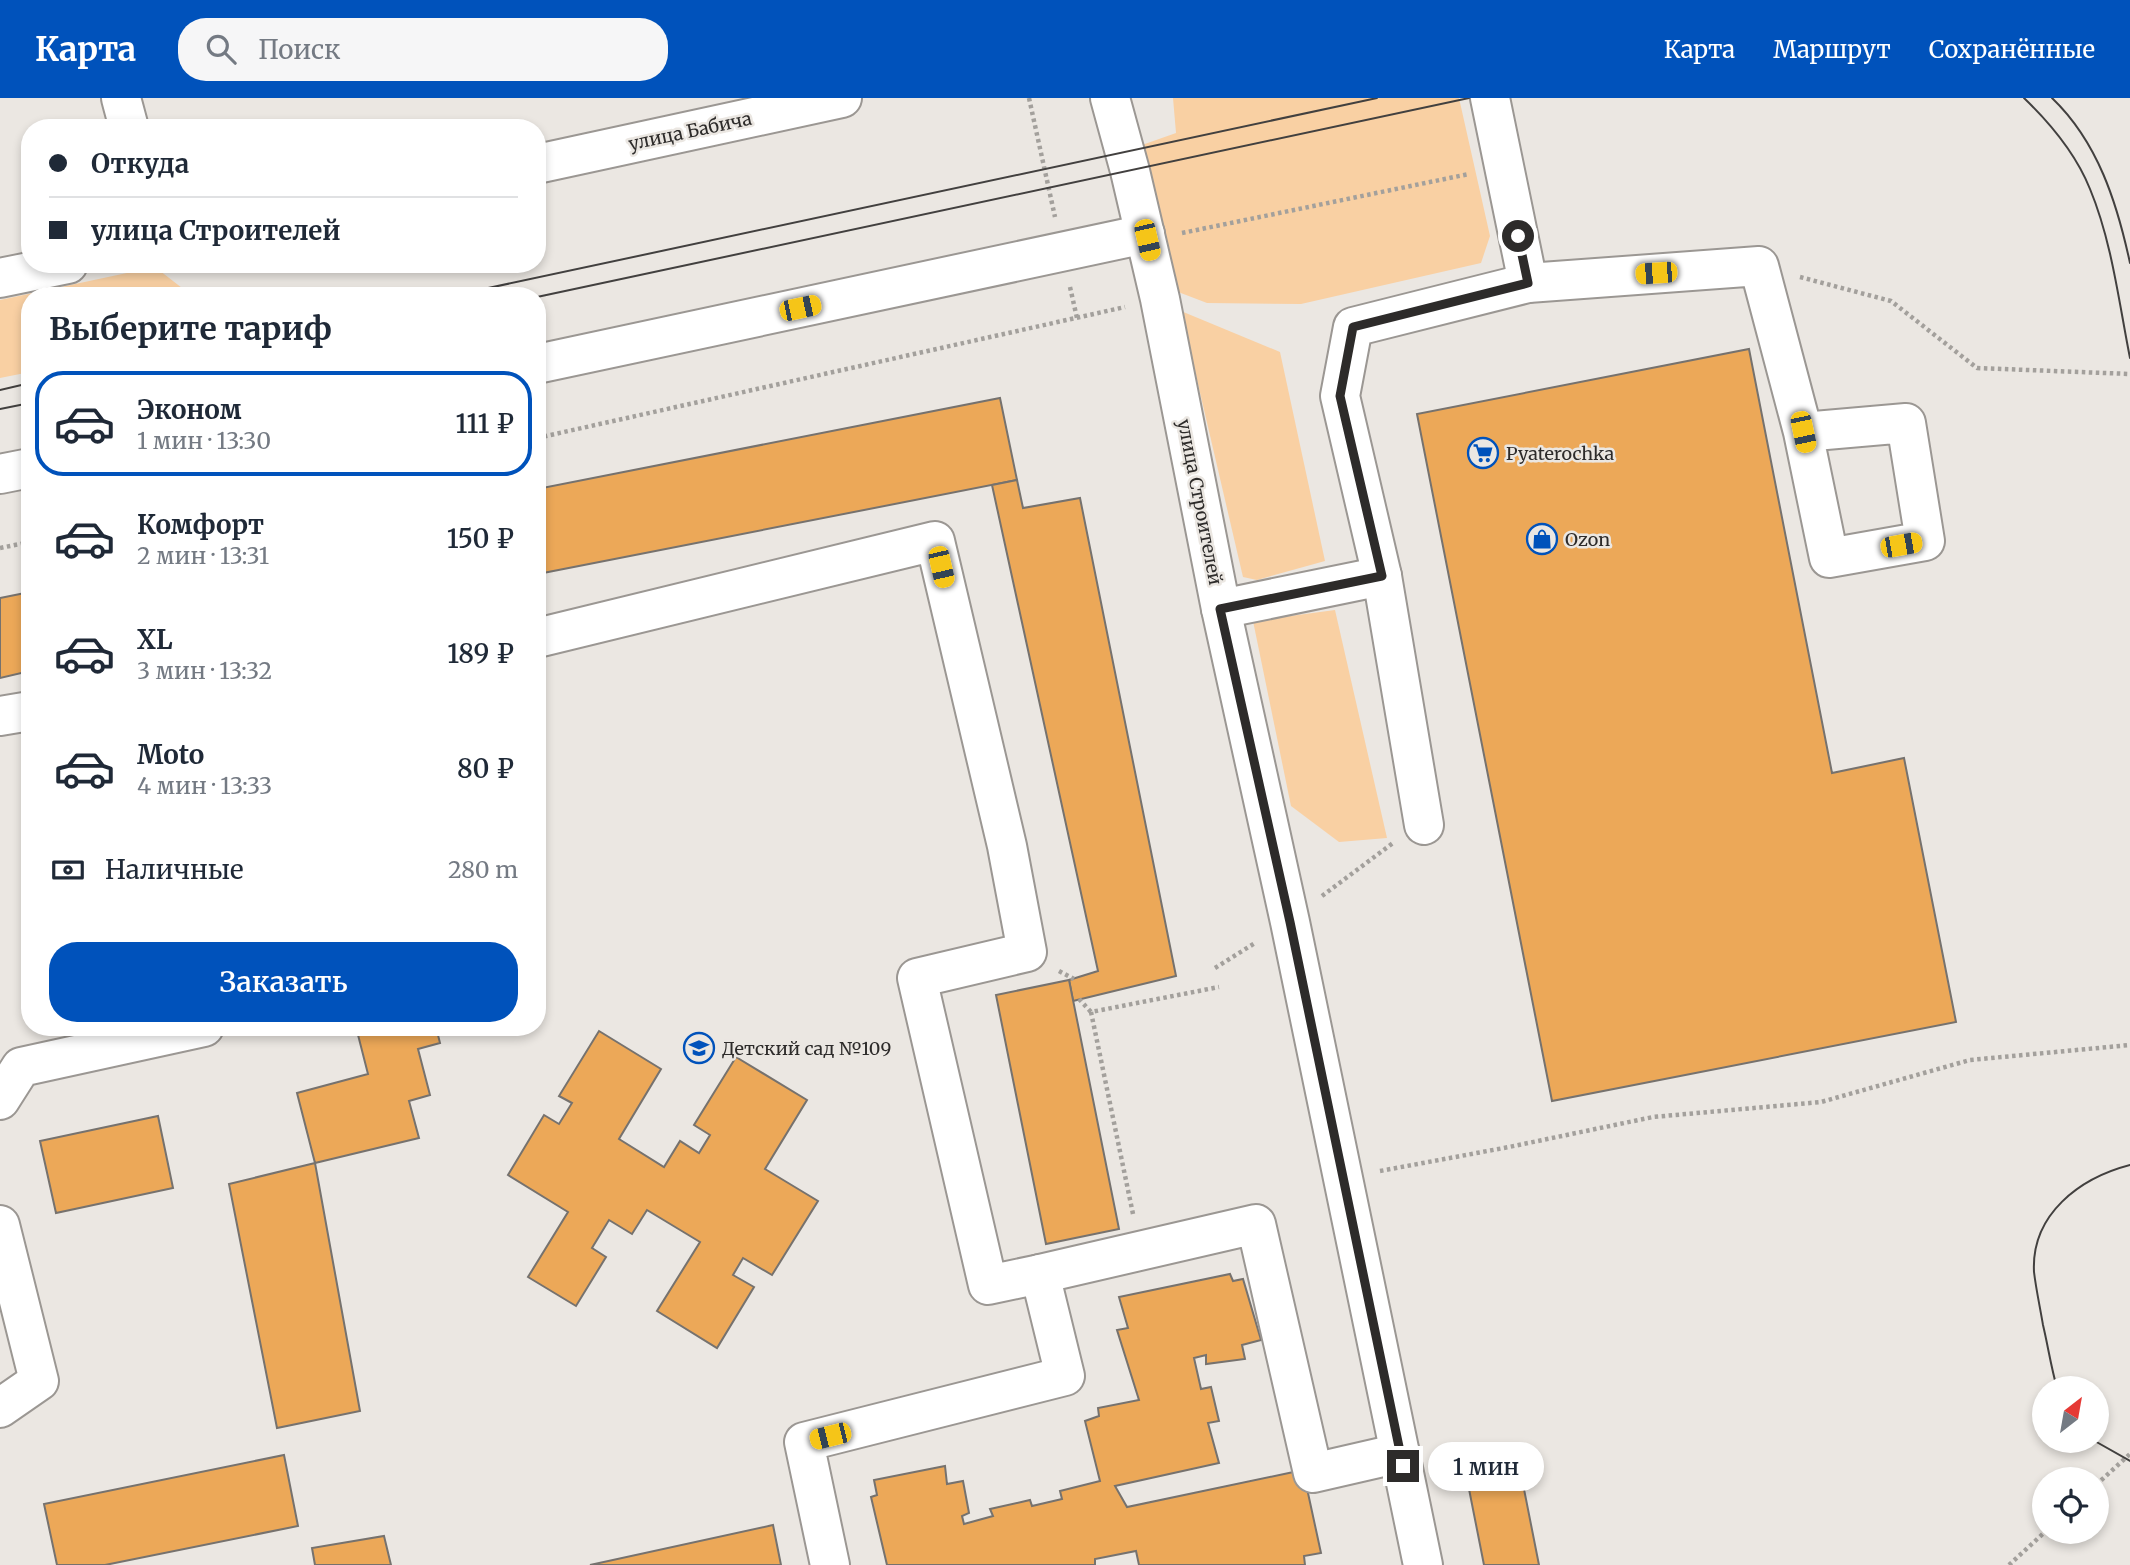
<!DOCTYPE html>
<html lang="ru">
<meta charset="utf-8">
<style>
:root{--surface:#fff;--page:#f6f6f7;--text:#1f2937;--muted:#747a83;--line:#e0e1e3;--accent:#0052bb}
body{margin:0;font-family:Merriweather,serif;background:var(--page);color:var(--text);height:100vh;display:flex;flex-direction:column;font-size:26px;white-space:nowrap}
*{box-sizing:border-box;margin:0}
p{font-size:23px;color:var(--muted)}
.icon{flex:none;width:38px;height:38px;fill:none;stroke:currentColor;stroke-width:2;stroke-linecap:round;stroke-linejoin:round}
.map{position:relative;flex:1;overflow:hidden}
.panel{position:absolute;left:21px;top:189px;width:525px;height:749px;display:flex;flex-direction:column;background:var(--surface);border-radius:28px;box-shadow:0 4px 10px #0003}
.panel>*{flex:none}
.hud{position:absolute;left:21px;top:21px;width:525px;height:154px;border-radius:28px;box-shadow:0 4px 10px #0003;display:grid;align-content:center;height:154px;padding:0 28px;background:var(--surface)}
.needle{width:46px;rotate:31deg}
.controls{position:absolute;left:2032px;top:1278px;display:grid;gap:14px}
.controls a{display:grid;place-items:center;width:77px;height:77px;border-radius:50%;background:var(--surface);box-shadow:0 4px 10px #0003;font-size:35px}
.end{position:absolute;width:32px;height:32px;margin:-16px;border:9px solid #2d2b2a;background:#fff;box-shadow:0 0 0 4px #fff}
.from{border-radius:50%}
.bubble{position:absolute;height:49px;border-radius:24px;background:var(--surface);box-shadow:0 4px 10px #0003;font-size:23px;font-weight:600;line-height:49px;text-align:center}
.car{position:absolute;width:21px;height:42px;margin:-21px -10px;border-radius:9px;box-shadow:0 0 5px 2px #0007;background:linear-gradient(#f5c518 24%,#345 0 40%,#f5c518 0 76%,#345 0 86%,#f5c518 0)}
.hud b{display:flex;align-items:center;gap:24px;height:66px;font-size:26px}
.hud b+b{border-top:2px solid var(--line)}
.hud i{width:18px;height:18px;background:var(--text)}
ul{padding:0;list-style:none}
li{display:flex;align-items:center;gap:21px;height:105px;margin:0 14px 10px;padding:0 14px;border:4px solid transparent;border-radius:28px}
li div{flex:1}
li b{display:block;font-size:26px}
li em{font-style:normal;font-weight:600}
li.on{border-color:var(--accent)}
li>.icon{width:63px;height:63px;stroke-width:1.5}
h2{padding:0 28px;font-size:32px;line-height:84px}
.pay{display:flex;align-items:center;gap:18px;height:77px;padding:0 28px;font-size:26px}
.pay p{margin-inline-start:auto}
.cta{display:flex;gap:14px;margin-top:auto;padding:14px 28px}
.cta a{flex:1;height:80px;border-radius:28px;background:var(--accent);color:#fff;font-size:28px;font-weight:600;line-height:80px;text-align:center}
header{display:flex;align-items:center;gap:42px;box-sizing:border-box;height:98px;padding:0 35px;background:var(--accent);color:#fff}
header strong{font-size:33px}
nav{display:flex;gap:38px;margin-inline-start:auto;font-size:24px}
.search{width:490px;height:63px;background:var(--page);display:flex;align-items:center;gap:18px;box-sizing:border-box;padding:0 24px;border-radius:28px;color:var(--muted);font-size:26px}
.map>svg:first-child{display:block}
.green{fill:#f9d0a3}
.building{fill:#eca858;stroke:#76726e;stroke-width:2}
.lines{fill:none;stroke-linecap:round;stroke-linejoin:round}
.minor-casing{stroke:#9b9793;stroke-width:42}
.path{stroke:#a3a09c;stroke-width:4.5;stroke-dasharray:3.5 3.5;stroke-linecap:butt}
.minor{stroke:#fff;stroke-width:38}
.tram{stroke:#42403f;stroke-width:2}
.route{stroke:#2d2b2a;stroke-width:9}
.labels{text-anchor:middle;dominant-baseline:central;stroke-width:5;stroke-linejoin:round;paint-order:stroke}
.street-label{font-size:18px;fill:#2d2b2a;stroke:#ebe7e2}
.poi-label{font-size:18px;fill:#2d2b2a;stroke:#ebe7e2;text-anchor:start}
</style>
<header>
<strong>Карта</strong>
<div class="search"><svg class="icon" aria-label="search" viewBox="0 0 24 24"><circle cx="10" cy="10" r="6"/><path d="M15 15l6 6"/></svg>Поиск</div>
<nav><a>Карта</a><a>Маршрут</a><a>Сохранённые</a></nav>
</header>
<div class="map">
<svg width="2130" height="1467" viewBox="0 0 2130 1467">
<rect width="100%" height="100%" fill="#ebe7e2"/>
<g class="green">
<polygon points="1173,0 1459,0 1490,138 1481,165 1301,206 1207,205 1173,192 1142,47 1176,35"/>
<polygon points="155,169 182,190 184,198 30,198 30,274 0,280 0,202"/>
<polygon points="1181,213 1280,254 1325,463 1257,482 1243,479"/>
<polygon points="1335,512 1387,740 1339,744 1291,708 1253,523"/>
</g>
<g class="building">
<polygon points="1749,251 1832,675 1904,660 1956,924 1552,1003 1417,316"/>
<polygon points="1000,300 1017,382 538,476 537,391"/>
<polygon points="1017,382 1023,410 1080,400 1176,878 1073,903 1069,882 1098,873 992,387"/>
<polygon points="30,494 30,573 0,580 0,500"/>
<polygon points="1069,882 1119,1131 1046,1146 996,897"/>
<polygon points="356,929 436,929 440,945 418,951 430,997 409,1003 419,1040 315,1065 297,995 368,976"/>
<polygon points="599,933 661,971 619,1041 664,1069 680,1043 699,1055 710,1037 694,1027 736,959 807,1002 765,1071 818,1103 772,1177 743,1160 733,1177 754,1189 717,1250 657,1213 700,1144 647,1112 632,1136 609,1122 592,1150 606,1159 576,1208 528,1179 568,1114 508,1077 544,1017 559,1026 572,1005 559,998"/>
<polygon points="158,1018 173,1090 56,1115 40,1043"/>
<polygon points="315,1065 360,1313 277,1330 229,1086"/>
<polygon points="1230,1176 1233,1183 1243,1181 1261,1242 1242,1247 1245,1261 1206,1266 1206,1257 1194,1260 1201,1291 1211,1289 1219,1323 1208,1325 1219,1365 1115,1388 1127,1409 1303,1372 1321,1455 1304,1458 1305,1467 1139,1467 1136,1453 1095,1461 1095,1467 887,1467 871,1399 877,1397 874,1382 945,1368 947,1386 963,1383 969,1415 962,1418 964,1426 993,1418 990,1411 1030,1402 1032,1408 1062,1401 1060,1393 1100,1383 1085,1323 1099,1318 1098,1310 1139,1302 1117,1232 1128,1230 1119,1199"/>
<polygon points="284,1357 298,1428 105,1467 57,1467 44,1406"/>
<polygon points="1521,1376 1539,1467 1484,1467 1468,1386"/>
<polygon points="773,1427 781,1467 590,1467"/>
<polygon points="384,1438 391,1467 315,1467 312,1450"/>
</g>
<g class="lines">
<g class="minor-casing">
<g id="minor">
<polyline points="121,0 129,30"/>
<polyline points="1110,0 1130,73 1160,201 1221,511 1290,824 1423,1467"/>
<polyline points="1490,0 1528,185"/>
<polyline points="537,66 842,0"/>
<polyline points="0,180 68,166"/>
<polyline points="537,266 1145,136"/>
<polyline points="0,376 30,370"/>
<polyline points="1221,511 1382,478"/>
<polyline points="537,540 935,443 1007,748 1027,854 917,880 988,1187 1040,1176 1065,1278 804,1344 830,1467"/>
<polyline points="0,618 30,613"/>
<polyline points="1424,727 1382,478 1340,298 1353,229 1528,185 1759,168 1803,334 1829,460 1925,443 1906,325 1803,334"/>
<polyline points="0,1002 21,969 204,929"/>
<polyline points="0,1127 39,1283 0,1310"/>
<polyline points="1040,1176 1256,1126 1313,1375 1400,1355"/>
</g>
</g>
<g class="path">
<polyline points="1029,0 1055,119"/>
<polyline points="1182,135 1469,76"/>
<polyline points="1800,179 1891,203 1977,270 2130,276"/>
<polyline points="1070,189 1077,220"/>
<polyline points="537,340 1125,209"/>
<polyline points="0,450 30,444"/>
<polyline points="1322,798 1393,745"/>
<polyline points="1215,870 1255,845"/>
<polyline points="1059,873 1074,881"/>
<polyline points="1079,901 1091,914"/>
<polyline points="1380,1073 1509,1049 1653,1019 1821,1004 1970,962 2130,947"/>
<polyline points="1133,1116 1091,914 1219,889"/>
<polyline points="2096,1387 2130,1356"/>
<polyline points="2009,1467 2046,1433"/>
</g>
<use href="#minor" class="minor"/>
<g class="tram">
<path d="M2024,0C2051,26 2076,56 2090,91C2112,144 2119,205 2130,260"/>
<path d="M2052,0C2098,44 2117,105 2130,165"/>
<polyline points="451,198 1377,0"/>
<polyline points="537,199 1469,0"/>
<polyline points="0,292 30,285"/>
<polyline points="0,311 30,305"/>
<path d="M2057,1290C2051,1269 2048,1248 2043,1227C2040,1209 2036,1191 2034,1174C2031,1116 2080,1080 2130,1067"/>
<polyline points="2093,1342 2130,1363"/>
</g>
</g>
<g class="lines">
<polyline class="route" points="1403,1368 1290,824 1220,511 1382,478 1340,298 1353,229 1528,185 1518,138"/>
</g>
<defs>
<g id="supermarket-ring" transform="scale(1.575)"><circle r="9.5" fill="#ebe7e2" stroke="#0052bb" stroke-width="1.5"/><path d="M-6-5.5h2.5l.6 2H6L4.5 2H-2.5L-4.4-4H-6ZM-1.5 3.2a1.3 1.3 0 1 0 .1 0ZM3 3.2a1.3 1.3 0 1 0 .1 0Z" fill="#0052bb"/></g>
<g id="shop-ring" transform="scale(1.575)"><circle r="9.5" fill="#ebe7e2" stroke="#0052bb" stroke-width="1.5"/><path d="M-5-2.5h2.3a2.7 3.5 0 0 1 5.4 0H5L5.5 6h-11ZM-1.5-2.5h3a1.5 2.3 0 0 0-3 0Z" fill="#0052bb"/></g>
<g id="school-ring" transform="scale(1.575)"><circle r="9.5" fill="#ebe7e2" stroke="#0052bb" stroke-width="1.5"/><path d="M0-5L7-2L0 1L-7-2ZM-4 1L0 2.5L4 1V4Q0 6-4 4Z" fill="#0052bb"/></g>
</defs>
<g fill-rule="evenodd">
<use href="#supermarket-ring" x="1483" y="355"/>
<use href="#shop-ring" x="1542" y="441"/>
<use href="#school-ring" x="699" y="950"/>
</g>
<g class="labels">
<g class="street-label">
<text transform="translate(690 33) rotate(-12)">улица Бабича</text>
<text transform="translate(1200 404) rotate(79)">улица Строителей</text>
</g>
<g class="poi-label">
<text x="1506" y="355">Pyaterochka</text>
<text x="1565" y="441">Ozon</text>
<text x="722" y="950">Детский сад №109</text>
</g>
</g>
</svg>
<div class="controls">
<a><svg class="needle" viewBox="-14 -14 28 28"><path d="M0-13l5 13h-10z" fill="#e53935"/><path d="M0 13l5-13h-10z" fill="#747a83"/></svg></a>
<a><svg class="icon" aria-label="locate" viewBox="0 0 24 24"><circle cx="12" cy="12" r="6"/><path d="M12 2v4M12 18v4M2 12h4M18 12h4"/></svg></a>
</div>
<i class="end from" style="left:1518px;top:138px"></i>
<i class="end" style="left:1403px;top:1368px"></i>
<div class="bubble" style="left:1428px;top:1344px;width:116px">1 мин</div>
<i class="car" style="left:1147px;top:142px;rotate:167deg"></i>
<i class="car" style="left:1656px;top:175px;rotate:266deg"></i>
<i class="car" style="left:800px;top:210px;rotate:78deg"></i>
<i class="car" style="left:1803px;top:334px;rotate:168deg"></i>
<i class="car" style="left:1901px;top:447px;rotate:80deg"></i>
<i class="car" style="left:941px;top:469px;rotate:167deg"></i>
<i class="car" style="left:830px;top:1338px;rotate:256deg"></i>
<div class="hud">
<b><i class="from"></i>Откуда</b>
<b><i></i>улица Строителей</b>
</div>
<section class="panel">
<h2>Выберите тариф</h2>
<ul>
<li class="on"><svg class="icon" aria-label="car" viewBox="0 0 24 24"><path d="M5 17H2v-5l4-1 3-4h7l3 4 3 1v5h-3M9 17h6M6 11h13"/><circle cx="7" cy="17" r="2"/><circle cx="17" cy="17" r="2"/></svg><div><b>Эконом</b><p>1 мин · 13:30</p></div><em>111 ₽</em></li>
<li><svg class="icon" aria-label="car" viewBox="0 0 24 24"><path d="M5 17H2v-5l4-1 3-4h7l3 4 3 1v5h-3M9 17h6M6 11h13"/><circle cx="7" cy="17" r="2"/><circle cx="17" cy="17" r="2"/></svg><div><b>Комфорт</b><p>2 мин · 13:31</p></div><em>150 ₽</em></li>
<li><svg class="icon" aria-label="car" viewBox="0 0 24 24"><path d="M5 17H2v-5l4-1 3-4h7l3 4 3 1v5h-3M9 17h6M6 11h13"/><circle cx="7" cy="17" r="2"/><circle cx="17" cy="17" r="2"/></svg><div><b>XL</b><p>3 мин · 13:32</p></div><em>189 ₽</em></li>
<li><svg class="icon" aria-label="car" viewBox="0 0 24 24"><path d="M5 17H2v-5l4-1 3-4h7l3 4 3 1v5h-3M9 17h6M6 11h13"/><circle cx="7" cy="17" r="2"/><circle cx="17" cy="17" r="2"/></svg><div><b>Moto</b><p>4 мин · 13:33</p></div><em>80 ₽</em></li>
</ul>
<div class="pay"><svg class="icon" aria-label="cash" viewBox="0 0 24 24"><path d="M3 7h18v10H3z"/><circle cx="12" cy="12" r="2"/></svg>Наличные<p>280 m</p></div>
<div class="cta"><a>Заказать</a></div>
</section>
</div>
